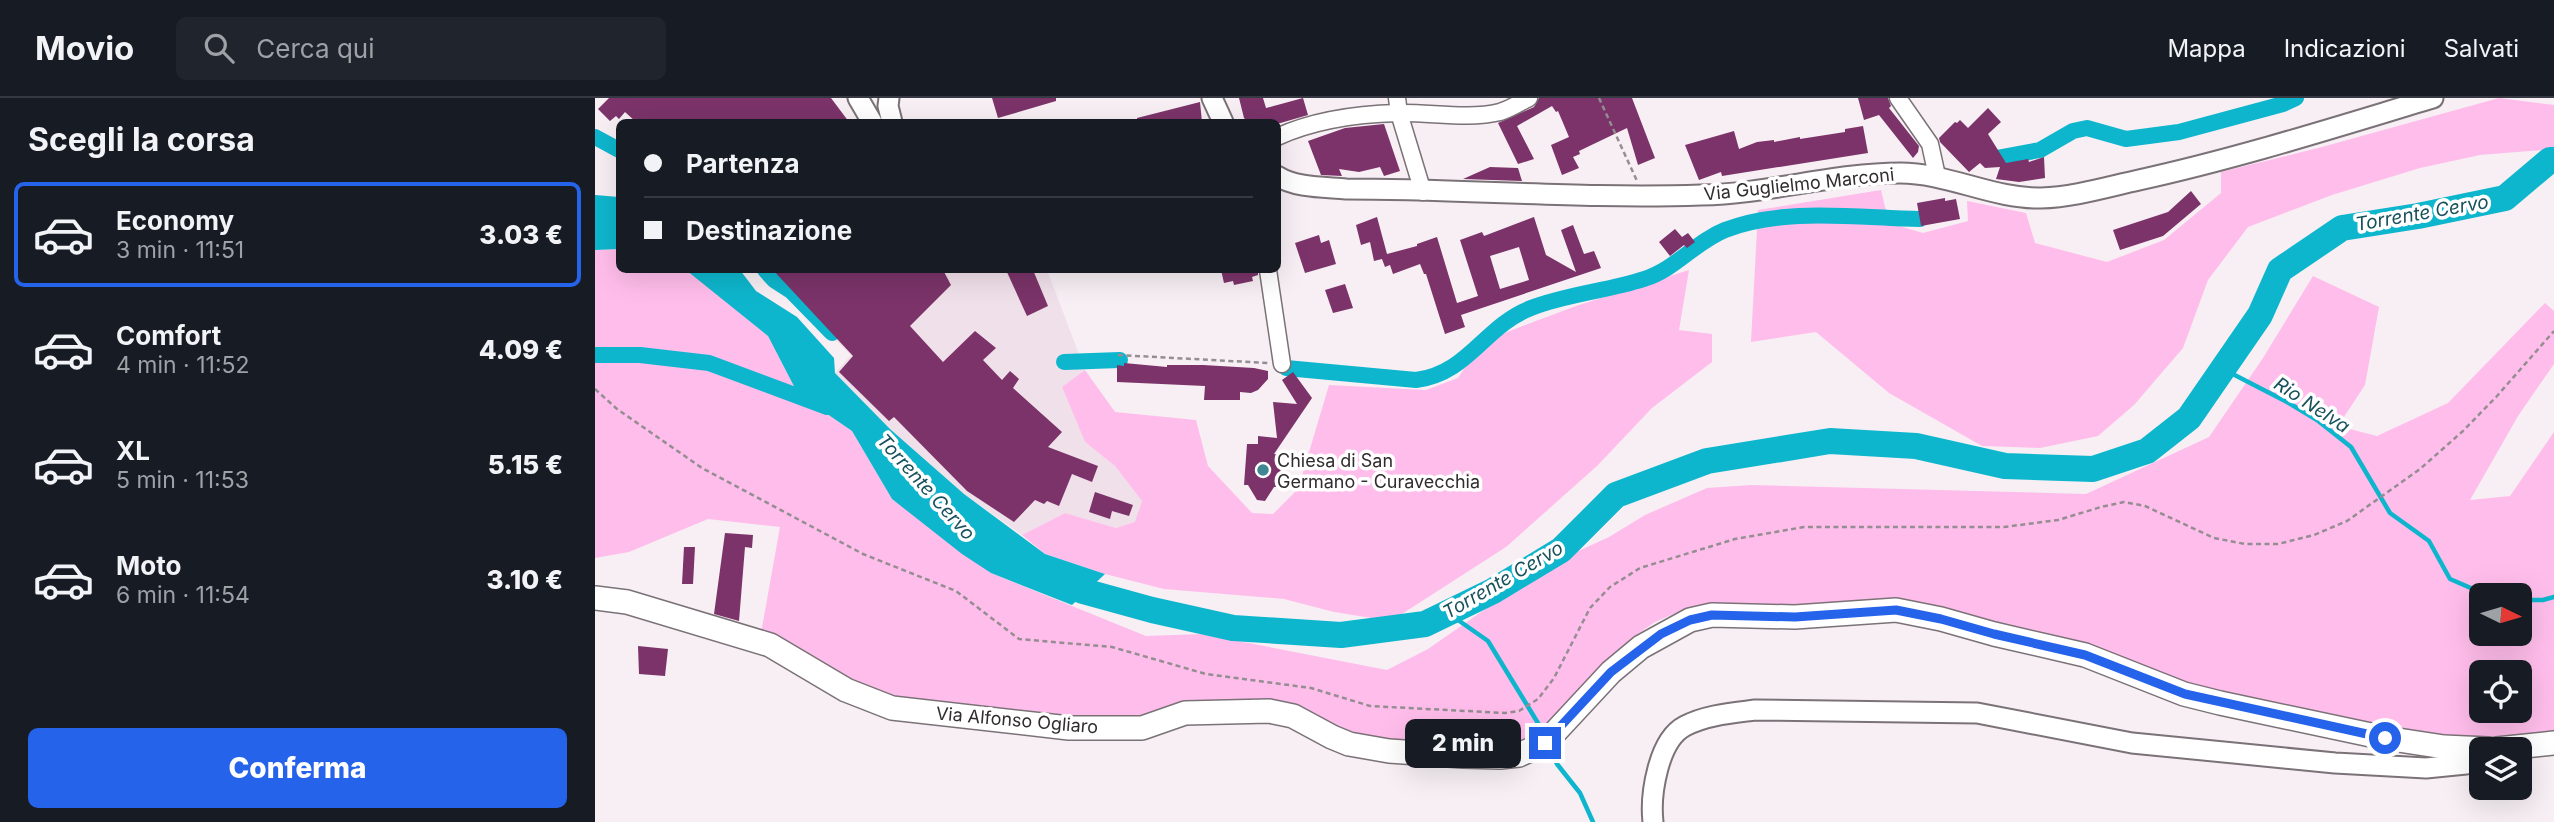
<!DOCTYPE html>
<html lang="it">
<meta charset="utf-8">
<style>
:root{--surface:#171b24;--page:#20242c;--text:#f1f3f6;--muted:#9ea1a6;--line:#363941;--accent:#2563eb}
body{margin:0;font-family:Inter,sans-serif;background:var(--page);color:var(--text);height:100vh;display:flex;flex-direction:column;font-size:26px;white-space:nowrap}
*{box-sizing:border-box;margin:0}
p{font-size:23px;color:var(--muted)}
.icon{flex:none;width:38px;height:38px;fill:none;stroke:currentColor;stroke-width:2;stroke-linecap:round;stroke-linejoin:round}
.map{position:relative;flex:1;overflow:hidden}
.details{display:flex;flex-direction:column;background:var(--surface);width:595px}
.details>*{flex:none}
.guide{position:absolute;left:21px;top:21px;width:665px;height:154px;border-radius:10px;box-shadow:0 7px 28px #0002;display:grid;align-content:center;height:154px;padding:0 28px;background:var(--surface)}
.needle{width:46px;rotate:95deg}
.fabs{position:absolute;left:1874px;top:485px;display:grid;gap:14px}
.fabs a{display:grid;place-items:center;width:63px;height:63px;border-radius:10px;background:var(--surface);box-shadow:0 7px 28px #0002;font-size:35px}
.end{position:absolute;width:32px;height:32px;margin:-16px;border:9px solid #2563eb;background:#fff;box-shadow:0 0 0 4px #fff}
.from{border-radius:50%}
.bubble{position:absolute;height:49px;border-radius:10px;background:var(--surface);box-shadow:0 7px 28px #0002;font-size:23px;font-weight:800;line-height:49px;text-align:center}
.guide b{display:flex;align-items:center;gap:24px;height:66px;font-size:26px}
.guide b+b{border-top:2px solid var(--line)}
.guide i{width:18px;height:18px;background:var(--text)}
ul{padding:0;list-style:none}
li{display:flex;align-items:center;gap:21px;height:105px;margin:0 14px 10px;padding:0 14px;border:4px solid transparent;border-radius:10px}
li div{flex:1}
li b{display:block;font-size:26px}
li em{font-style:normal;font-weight:800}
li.current{border-color:var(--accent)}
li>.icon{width:63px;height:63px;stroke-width:1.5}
h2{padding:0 28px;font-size:32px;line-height:84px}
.button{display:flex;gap:14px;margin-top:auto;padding:14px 28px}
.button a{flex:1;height:80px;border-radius:10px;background:var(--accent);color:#fff;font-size:28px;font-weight:800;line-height:80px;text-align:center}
header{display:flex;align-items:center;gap:42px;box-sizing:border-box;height:98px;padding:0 35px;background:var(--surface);border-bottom:2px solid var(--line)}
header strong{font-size:33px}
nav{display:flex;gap:38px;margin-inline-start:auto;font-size:24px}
.search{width:490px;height:63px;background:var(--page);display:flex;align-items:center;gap:18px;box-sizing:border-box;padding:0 24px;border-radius:10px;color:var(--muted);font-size:26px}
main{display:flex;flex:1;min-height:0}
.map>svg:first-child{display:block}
.built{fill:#f0e0ea}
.green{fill:#ffbdeb;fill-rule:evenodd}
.water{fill:#0eb6cd}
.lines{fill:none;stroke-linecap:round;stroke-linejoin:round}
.stream{stroke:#0eb6cd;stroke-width:4.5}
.canal{stroke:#0eb6cd;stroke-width:16}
.river{stroke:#0eb6cd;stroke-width:26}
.building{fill:#7b3369;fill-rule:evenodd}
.minor-casing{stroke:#7a7277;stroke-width:19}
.tertiary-casing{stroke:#7a7277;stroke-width:23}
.secondary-casing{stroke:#7a7277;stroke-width:26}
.path{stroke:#948e92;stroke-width:2.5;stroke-dasharray:5 3.5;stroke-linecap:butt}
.minor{stroke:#fff;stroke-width:16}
.tertiary{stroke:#fff;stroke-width:19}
.secondary{stroke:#fff;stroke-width:23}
.route{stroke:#2563eb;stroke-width:9}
.poi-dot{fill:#418693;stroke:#fff;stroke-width:2.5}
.labels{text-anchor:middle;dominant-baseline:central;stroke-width:7;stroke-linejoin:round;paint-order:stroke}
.street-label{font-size:18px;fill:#302c2f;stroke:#fff}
.poi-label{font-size:18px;fill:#302c2f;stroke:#fff;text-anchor:start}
.water-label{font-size:19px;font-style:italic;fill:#17525c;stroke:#fff}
</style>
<header>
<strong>Movio</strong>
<div class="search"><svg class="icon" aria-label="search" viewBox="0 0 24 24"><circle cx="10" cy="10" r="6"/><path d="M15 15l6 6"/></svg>Cerca qui</div>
<nav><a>Mappa</a><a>Indicazioni</a><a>Salvati</a></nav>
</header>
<main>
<section class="details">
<h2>Scegli la corsa</h2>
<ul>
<li class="current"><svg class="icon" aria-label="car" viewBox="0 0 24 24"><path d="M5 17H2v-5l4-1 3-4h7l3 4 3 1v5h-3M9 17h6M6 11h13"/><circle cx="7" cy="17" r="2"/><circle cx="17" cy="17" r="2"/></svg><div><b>Economy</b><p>3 min · 11:51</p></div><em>3.03 €</em></li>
<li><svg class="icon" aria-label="car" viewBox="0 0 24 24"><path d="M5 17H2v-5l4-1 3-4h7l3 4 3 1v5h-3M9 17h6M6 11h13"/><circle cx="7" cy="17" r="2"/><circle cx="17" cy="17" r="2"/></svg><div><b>Comfort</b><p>4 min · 11:52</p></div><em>4.09 €</em></li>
<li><svg class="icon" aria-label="car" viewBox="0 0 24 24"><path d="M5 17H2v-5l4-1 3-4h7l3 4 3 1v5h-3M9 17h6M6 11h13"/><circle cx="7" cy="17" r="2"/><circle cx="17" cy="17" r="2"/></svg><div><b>XL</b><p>5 min · 11:53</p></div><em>5.15 €</em></li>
<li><svg class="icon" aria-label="car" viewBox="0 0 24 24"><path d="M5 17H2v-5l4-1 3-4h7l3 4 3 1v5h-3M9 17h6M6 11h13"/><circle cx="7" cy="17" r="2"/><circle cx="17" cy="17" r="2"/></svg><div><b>Moto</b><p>6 min · 11:54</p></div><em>3.10 €</em></li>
</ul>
<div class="button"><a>Conferma</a></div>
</section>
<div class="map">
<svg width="1959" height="724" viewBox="0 0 1959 724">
<rect width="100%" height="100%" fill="#f7eff4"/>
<polygon class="built" points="168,172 452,172 490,272 467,289 490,344 520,368 547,403 540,425 521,430 470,415 427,437 369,396 295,331 240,275 256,257"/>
<g class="green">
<polygon points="1904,0 1959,7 1959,51 1885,57 1825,70 1737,97 1653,129 1613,182 1588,250 1539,307 1503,338 1445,350 1387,348 1294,295 1221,234 1156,244 1163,112 1286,92 1294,125 1328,135 1373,123 1372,103 1431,115 1440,145 1512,164 1569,142 1626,95 1626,74 1727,49"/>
<path d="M24,151V172H93L173,238L203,296L257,333L297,401L396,475L551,538L607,536L792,572L833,551L955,466L1014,439L1050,417L1112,390L1156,387L1491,396L1614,339L1668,260L1718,178L1784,209L1770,287L1743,328L1782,338L1853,305L1950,205L1959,213V266L1923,318L1875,402L1915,398L1959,334V635L1911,641L1863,643L1762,626L1592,587L1489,547L1325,504L1180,509L1139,508L1090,511L1060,524L1038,539L985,589L960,630L921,653L796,644L758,637L743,631L704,610L543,621H474L301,601L258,584L166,535L185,429L113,421L34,454L0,460V152ZM1886,497H1925V536H1886ZM1886,574H1925V612H1886Z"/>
<polygon points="1094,172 1084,232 1117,236 1117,264 1057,310 1002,368 911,449 796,523 739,514 689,501 569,491 510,476 450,456 427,437 470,415 521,430 540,424 547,403 520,368 490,344 467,289 490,272 520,314 601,322 613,368 657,415 678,416 703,391 734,287 831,292 863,280 884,248 912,234 981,208"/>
</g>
<g class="water">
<polygon points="0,97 24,99 24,151 0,152"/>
<polygon points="91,172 145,172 161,193 202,219 239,260 240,275 295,331 369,396 450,456 510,476 477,507 396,475 367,456 297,401 257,333 203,296 173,238"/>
</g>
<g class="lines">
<g class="stream">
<polyline points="1628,271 1692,304 1722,322 1756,349 1795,415 1834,443 1855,481 1892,497"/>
<polyline points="1925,502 1948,502 1959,499"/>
<polyline points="853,515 893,543 949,635"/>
<polyline points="955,650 962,666 985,695 998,724"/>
</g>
<g class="canal">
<polyline points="0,39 24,52"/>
<polyline points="1396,61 1445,52 1478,33 1492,30 1531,41 1584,34 1688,6 1701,0"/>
<polyline points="170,172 179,182 196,193 237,235"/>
<polyline points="0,257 45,257 114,265 232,309"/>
<polyline points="469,264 525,262"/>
<path d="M691,270L821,282C874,275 889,228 936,210C972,196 1012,193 1049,181C1081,171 1100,144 1130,132C1189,109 1262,120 1325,121"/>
</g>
<polyline class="river" points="458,480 488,493 557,512 638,530 746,537 830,526 898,493 966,452 1021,397 1112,363 1235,343 1321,348 1410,368 1498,371 1552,353 1594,320 1665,217 1685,172 1747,130 1823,118 1910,100 1955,62 1959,62"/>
</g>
<g class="building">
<polygon points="14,0 236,0 254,24 41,24 30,14 24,21 21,18 15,23 3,11"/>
<polygon points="397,0 461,0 461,3 403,20"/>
<polygon points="644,0 668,0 671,10 708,0 713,17 682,26 682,24 653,24 649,20"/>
<polygon points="944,0 1037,0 1060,60 1043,67 1032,30 984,53 985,56 978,59 984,70 967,77 956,47 974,39 963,13 961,14 957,8 922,28 939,61 923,66 903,25 939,9"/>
<polygon points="1263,0 1293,0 1296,8 1294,10 1324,48 1323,54 1318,60 1284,17 1269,22"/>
<polygon points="605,4 607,24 585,24 584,21 571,24 542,24 542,20"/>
<polygon points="1393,10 1406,24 1393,36 1411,65 1433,61 1434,64 1449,59 1450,80 1424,84 1401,81 1405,69 1390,70 1385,65 1374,74 1345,44 1344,40 1360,24 1362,25 1365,22 1373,30"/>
<polygon points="789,26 805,73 789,78 785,69 764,74 744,71 747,78 726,77 713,43 750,30"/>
<polygon points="1268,28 1273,55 1127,78 1126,74 1104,82 1090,47 1139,33 1144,51 1162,44 1179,42 1179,44 1205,39 1205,41 1250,34 1250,31"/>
<polygon points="895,69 923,70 927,83 868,81"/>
<polygon points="1596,93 1606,106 1568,138 1525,152 1518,132 1573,114"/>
<polygon points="1350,100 1350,103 1361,101 1365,121 1326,128 1322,105"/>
<path d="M782,119L792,156L822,148V146L842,139L862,205L883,198L865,142L887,134L889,138L939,119L951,157L981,174L966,132L978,127L989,156L999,153L1006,170L866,217L870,229L850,236L831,176H829L825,166L798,176L795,167L790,169L787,161L779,163L775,144L766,147L761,127ZM924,149L934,182L905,191L895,158Z"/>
<polygon points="1080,131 1087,139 1093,135 1100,144 1092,150 1089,147 1075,158 1064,144"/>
<polygon points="724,137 726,145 734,142 741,166 710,175 700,145"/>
<polygon points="178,172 348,172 356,187 315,228 348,264 380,233 401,250 388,262 407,282 415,273 424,281 418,290 467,334 453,349 503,368 497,384 477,376 464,408 452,403 449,406 440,402 419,424 372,393 299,319 294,323 244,274 258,258"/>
<polygon points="411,172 438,172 453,208 432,218"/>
<polygon points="626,172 663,172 663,177 657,179 658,183 639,187 638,183 629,185"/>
<polygon points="750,186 758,210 738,215 730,192"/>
<polygon points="529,265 572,269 572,267 608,267 659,270 673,273 673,281 663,292 656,295 645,294 645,302 609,302 610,288 522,284 522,267 529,268"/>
<polygon points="698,274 717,300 679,356 687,357 684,389 679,389 670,403 662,402 653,387 649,387 652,346 663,346 663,338 682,340 678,304 702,306 687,282"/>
<polygon points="500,394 538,407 534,418 517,413 515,421 494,414"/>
<polygon points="130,435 158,437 157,450 150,449 144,523 119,516"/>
<polygon points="89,449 100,449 98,486 87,486"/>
<polygon points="43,548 73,551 70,578 44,576"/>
</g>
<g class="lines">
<g class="minor-casing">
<g id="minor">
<polyline points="802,0 804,15 828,94"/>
<polyline points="1303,0 1335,46 1342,78"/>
<path d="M682,39C719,22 763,16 803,15C836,14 872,22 905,14C915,11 924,5 934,0"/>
<polyline points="673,172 687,266"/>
</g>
</g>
<g class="tertiary-casing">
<g id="tertiary">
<polyline points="263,0 277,24"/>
<polyline points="294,0 293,8 297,24"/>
<polyline points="617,0 628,24"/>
<path d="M682,78C701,90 729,89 751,91C870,91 988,101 1106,97C1173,96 1238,75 1305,75C1353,75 1398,101 1446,100C1479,99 1512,89 1544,82C1644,60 1741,29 1838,0"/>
<path d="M1058,724C1055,697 1063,642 1090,628C1111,617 1137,615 1160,612L1382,615L1537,645L1740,665L1831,670L1871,666L1886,658"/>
</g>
</g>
<g class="secondary-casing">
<g id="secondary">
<polyline points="0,500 32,504 175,547 251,592 297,610 474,630 547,630 590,615 674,613 698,618 737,639 754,646 794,653 868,658 905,659 924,657 950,645 1016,574 1046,549 1095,522 1117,517 1200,519 1301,512 1346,521 1399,536 1490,557 1589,596 1625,605 1790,640 1849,649 1893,651"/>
<polyline points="1902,651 1959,645"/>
</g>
</g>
<g class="path">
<polyline points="1004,0 1042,83"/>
<polyline points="523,257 673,265"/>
<polyline points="0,291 22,311 107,370 268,456 361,493 424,541 517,549 611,576 716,590 775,608 910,615 924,613 943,601 959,580 995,510 1015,489 1045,470 1140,441 1209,429 1409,429 1463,422 1506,409 1529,404 1550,408 1619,440 1650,446 1683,446 1719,437 1752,423 1825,371 1868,333 1902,298 1959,233"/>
</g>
<use href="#minor" class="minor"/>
<use href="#tertiary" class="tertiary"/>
<use href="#secondary" class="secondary"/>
</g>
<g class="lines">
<polyline class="route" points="950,645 1016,574 1066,536 1095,522 1117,517 1200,519 1301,512 1346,521 1399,536 1490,557 1590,596 1790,640"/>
</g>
<circle class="poi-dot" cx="668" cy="372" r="7"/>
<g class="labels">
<g class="street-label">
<text transform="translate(1204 86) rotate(-6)">Via Guglielmo Marconi</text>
<text transform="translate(422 622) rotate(5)">Via Alfonso Ogliaro</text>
</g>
<g class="poi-label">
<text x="682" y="362">Chiesa di San<tspan x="682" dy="21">Germano - Curavecchia</tspan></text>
</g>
<g class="water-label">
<text transform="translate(1827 115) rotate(-10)">Torrente Cervo</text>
<text transform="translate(1717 307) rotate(33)">Rio Nelva</text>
<text transform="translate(331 389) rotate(48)">Torrente Cervo</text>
<text transform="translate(908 482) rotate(-30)">Torrente Cervo</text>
</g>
</g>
</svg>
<div class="fabs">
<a><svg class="needle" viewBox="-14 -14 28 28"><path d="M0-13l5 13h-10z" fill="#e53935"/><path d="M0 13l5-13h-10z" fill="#9ea1a6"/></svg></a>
<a><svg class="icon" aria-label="locate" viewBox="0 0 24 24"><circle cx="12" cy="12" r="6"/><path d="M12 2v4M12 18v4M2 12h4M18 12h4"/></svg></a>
<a><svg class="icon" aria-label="layers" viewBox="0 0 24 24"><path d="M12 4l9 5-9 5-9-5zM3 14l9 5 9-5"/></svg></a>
</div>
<i class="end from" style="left:1790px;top:640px"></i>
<i class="end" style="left:950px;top:645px"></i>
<div class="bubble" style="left:810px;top:621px;width:116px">2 min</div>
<div class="guide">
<b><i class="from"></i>Partenza</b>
<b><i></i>Destinazione</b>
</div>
</div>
</main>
